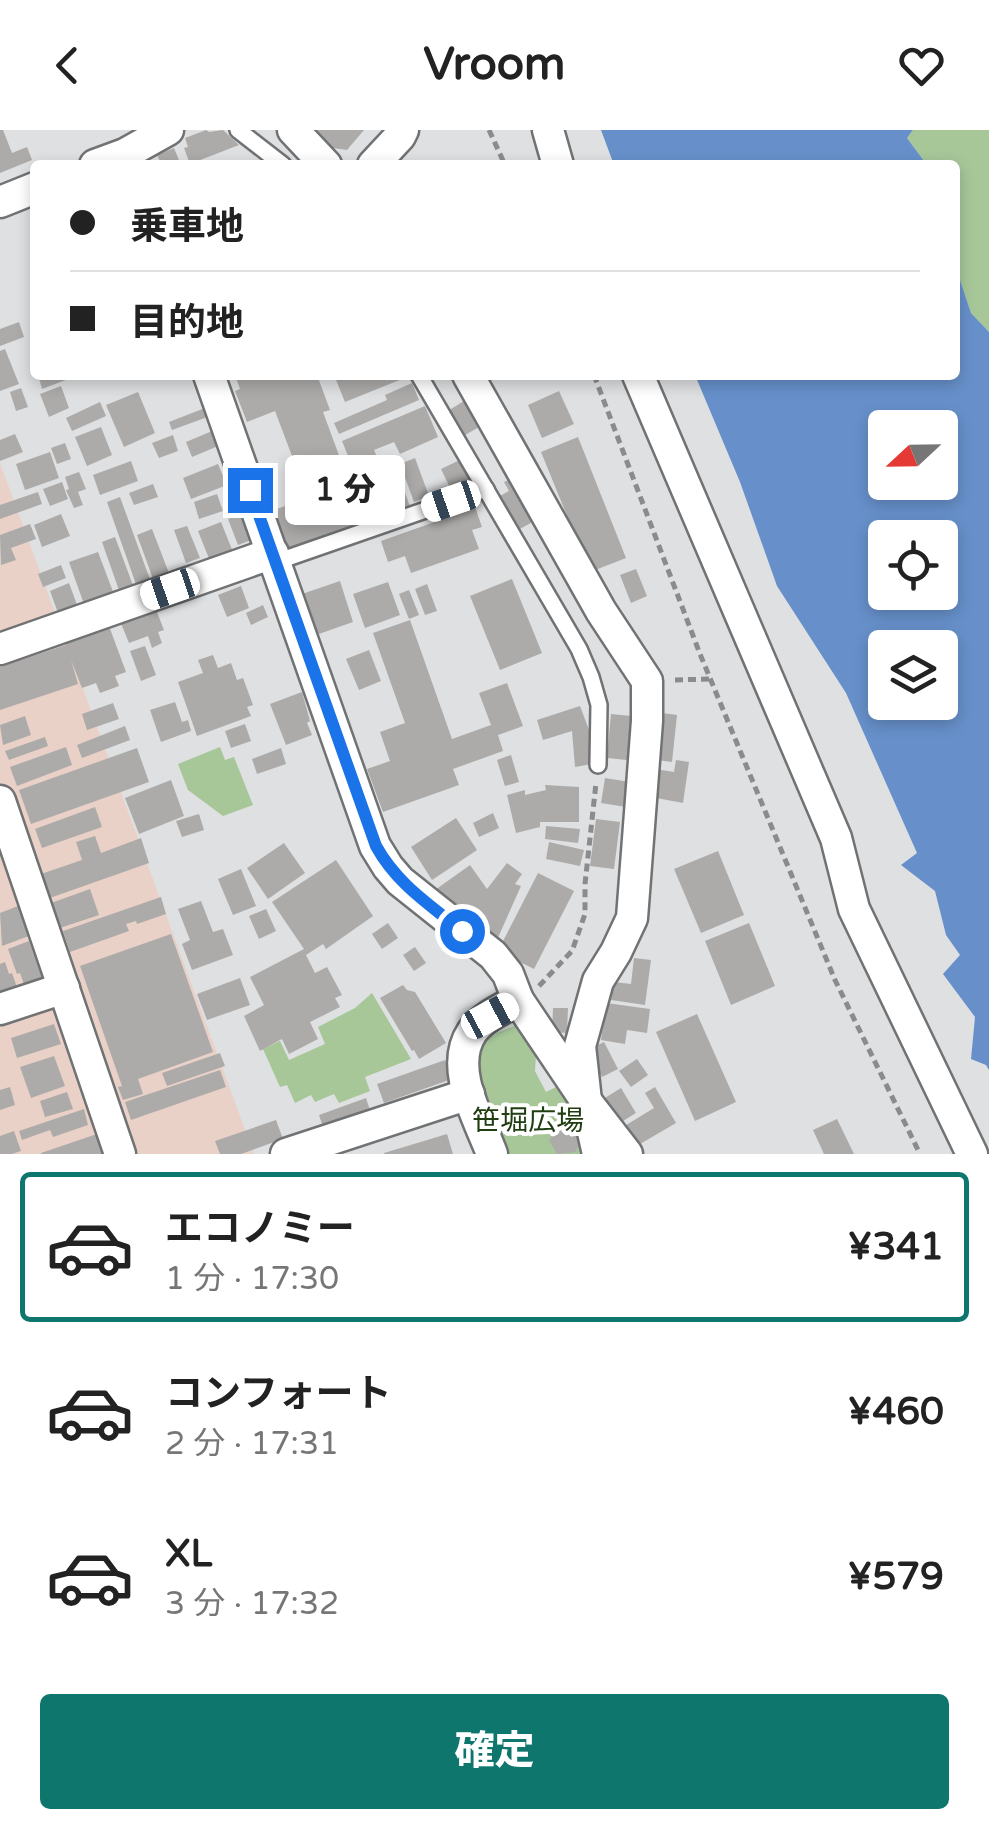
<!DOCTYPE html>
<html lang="ja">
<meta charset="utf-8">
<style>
:root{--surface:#fff;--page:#f6f6f6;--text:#222;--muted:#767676;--line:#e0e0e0;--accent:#0f766e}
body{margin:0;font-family:"Varela Round","Noto Sans JP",sans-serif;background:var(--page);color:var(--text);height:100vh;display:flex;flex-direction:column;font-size:38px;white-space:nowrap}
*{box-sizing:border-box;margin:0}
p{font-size:32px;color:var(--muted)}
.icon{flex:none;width:55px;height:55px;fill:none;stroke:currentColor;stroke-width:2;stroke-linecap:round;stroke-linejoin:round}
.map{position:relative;height:1024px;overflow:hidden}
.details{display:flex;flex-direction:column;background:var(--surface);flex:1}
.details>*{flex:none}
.hud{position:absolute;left:30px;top:30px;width:930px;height:220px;border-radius:10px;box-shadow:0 5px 15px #0003;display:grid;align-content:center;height:220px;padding:0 40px;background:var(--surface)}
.needle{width:65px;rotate:248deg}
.controls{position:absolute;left:868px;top:280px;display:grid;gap:20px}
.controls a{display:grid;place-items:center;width:90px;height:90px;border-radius:10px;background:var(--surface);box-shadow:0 5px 15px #0003;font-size:50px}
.end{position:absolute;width:45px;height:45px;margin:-22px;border:12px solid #1a73e8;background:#fff;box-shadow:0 0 0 5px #fff}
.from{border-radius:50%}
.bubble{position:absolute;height:70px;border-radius:10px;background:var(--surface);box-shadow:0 5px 15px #0003;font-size:32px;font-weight:800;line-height:70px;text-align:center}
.car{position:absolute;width:30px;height:60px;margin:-30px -15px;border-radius:12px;box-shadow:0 0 8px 2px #0007;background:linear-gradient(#fff 24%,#345 0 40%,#fff 0 76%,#345 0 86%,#fff 0)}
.hud b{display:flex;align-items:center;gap:35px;height:95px;font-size:38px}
.hud b+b{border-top:2px solid var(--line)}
.hud i{width:25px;height:25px;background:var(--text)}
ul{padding:18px 0 0;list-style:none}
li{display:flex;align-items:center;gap:30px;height:150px;margin:0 20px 15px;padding:0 20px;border:5px solid transparent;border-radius:10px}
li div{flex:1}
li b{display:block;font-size:38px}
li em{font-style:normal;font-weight:800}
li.on{border-color:var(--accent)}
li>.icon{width:90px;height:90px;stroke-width:1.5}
.action{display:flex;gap:20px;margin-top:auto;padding:20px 40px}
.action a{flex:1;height:115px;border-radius:10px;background:var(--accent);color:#fff;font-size:40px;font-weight:800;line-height:115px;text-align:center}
header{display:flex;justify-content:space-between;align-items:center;height:130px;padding:0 40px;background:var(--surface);font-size:45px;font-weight:800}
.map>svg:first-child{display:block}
.commercial{fill:#e9d1c7}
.green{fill:#a7c799}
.water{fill:#6790ca;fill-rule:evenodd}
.building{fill:#adaba9}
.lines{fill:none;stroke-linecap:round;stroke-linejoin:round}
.lane-casing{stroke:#707274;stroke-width:20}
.street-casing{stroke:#707274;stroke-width:35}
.path{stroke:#8a8b8d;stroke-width:5;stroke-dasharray:8 5;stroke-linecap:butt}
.lane{stroke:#fff;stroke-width:15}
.street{stroke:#fff;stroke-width:30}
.route{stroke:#1a73e8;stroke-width:12}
.labels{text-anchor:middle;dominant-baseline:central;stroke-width:8;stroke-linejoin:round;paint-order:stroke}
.park-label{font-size:28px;fill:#213e12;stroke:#fff}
</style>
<header><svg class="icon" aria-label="back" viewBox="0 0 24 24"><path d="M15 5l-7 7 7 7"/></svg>Vroom<svg class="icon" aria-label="heart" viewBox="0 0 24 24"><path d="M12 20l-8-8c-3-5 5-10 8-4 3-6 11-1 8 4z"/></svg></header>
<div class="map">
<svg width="989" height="1024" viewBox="0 0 989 1024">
<rect width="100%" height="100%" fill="#dee0e2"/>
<polygon class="commercial" points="0,333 254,1024 0,1024"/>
<g class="green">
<polygon points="913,0 989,0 989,202 971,183 955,135 955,35 927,35 907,8"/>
<polygon points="220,617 225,630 234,627 253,675 223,686 188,660 178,634"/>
<polygon points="372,863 411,929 365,947 370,961 339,973 334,964 315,972 311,965 295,973 287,955 280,957 263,919 280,911 289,930 325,914 318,897 355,878"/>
<polygon points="514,896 522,896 537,906 535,941 546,962 560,955 589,1024 505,1024 474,943 481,914 499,902"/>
</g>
<g class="water">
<polygon points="601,0 913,0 907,8 927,35 614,35"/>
<path d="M955,135L971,183L989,202V940L986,935L971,929L975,887L943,844L960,825L946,805L935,761L901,735L917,723L846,563L777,456L740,352L695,245H955ZM885,298H940V352H885ZM885,408H940V462H885ZM885,518H940V572H885Z"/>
</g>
<g class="building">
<polygon points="0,0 3,0 12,23 27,17 32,30 0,43"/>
<polygon points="206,0 209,2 223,0 239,15 190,34 184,18 188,17 185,8"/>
<polygon points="312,0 364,0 347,20 333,18"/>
<polygon points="174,18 181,35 162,35 157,25"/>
<polygon points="19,192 24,207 0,216 0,199"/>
<polygon points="5,219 19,254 0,261 0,221"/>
<polygon points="38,245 79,245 42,259"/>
<polygon points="235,245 317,245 330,280 323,282 347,347 306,363 275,281 247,292 235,261 240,259"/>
<polygon points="334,245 401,245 402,249 345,272"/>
<polygon points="412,253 419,270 339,304 334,293 387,270 385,265"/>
<polygon points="61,256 69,278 49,287 40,264"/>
<polygon points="21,258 28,277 16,281 10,262"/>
<polygon points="559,261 574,294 542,308 528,275"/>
<polygon points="138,262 155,303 124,317 106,275"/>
<polygon points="464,271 479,297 460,308 446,282"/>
<polygon points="100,272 106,286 72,301 66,288"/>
<polygon points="210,276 213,285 172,300 169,292"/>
<polygon points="425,276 438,307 400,324 394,312 374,320 377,327 353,338 342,311"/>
<polygon points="101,297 112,325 87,336 75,307"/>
<polygon points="217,299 223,314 192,327 186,312"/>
<polygon points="15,304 23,322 0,331 0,310"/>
<polygon points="173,305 178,321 159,328 152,313"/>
<polygon points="578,307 626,428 590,442 541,322"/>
<polygon points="65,313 71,329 57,334 51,318"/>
<polygon points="50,322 59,348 25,360 16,334"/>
<polygon points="415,328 429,366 414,372 400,334"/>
<polygon points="464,328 476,356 454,366 441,339"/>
<polygon points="131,331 138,351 100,365 93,345"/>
<polygon points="393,332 410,376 395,381 378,338"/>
<polygon points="218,334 227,355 191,369 183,348"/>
<polygon points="79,342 86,359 78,362 83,375 74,378 66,360 69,359 65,347"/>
<polygon points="515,347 538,389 518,400 500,366 509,361 504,352"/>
<polygon points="62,352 68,369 50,376 43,359"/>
<polygon points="353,352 367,393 285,421 271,381"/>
<polygon points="153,354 158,367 134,375 129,363"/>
<polygon points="38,362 42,374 0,389 0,375"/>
<polygon points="217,364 223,381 199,389 194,372"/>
<polygon points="120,367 152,455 138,460 107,372"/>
<polygon points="473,371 482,397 472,400 479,419 411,443 405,426 388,432 381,411 443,389 441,382"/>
<polygon points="243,383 254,409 238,415 228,389"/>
<polygon points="61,384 70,406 42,417 34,395"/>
<polygon points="221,392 237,432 214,441 198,401"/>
<polygon points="30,394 36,409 11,418 16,430 1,435 0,405"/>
<polygon points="187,396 200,428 186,433 174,400"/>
<polygon points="152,399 172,451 156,457 137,405"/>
<polygon points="115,407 134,458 120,463 102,412"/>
<polygon points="98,422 115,467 85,477 69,432"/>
<polygon points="61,435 66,448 43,457 38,444"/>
<polygon points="636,439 647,466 631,473 620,445"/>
<polygon points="512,449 542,523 500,540 470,466"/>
<polygon points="340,451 353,492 316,505 302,464"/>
<polygon points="388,452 400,485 365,498 353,464"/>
<polygon points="69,453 80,483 61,491 50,461"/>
<polygon points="427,454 437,481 425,485 415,459"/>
<polygon points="241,456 249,478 227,487 218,465"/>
<polygon points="409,460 419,485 409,489 399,464"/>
<polygon points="263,475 268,487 251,495 246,483"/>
<polygon points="155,477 164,500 158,502 162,513 152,518 148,506 129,513 120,491"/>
<polygon points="410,490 452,609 491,595 479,563 507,553 523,596 498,605 503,621 453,639 459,655 383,682 367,639 390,631 380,602 405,593 373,503"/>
<polygon points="109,496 126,542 115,546 119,556 100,563 96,553 82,558 71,530 78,554 0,580 0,537 66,515 65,512"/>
<polygon points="145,516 156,545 141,551 130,521"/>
<polygon points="369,520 381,551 359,560 346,529"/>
<polygon points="213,525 218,538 231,533 237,550 243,548 253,575 247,577 251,586 197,606 178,552 203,543 198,530"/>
<polygon points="302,562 310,591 307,593 312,605 286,615 270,574"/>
<polygon points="175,572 182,592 188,590 191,601 161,612 150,580"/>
<polygon points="113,573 119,589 87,600 82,584"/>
<polygon points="580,576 592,608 592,634 575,637 572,601 543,610 537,590"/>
<polygon points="655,582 677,585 672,632 649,629"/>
<polygon points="611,584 631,586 627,630 607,628"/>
<polygon points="25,586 31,605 3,615 0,595"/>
<polygon points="245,594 251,611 231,618 225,601"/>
<polygon points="125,596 130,610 82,628 77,615"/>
<polygon points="45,607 48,616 9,630 5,621"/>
<polygon points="66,617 72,635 17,656 10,637"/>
<polygon points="137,618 149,652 31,694 19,660"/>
<polygon points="281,618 286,634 257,644 252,629"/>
<polygon points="511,625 519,652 505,656 497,630"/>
<polygon points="676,630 689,632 683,673 651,667 655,639 674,642"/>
<polygon points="605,648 630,652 626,677 601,673"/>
<polygon points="171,650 184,686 139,704 125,668"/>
<polygon points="545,655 579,657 579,692 540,692 540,697 516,703 507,665 525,660 525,665 546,660"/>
<polygon points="95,677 102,697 42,718 35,699"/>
<polygon points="493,683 499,698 479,707 473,693"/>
<polygon points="199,684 204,700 182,707 176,691"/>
<polygon points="456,688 477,720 432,750 411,717"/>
<polygon points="596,689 620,692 614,739 590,736"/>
<polygon points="546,696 580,699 578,713 545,709"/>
<polygon points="95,706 101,723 141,708 149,733 47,769 38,745 82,730 76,712"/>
<polygon points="549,712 584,720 580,736 546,729"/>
<polygon points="284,713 305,743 268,769 247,738"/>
<polygon points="718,721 744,785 701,803 674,739"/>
<polygon points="336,730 373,786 326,819 323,814 306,825 315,843 327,837 342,865 335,868 340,877 310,892 318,909 289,924 282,909 260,921 244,886 264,875 250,847 304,819 272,772"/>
<polygon points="507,733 522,744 515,754 521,756 496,812 435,760 470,735 487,759"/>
<polygon points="241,739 256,776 233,785 218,749"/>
<polygon points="538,743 574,761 534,839 498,821"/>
<polygon points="90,759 99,785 60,798 51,773"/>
<polygon points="161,767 166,784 137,794 136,791 126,794 129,801 70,822 63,801"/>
<polygon points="201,771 213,802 223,799 233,825 192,840 182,814 190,810 178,779"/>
<polygon points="18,776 29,806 2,816 0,783"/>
<polygon points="266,779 276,801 259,809 249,786"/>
<polygon points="388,793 398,808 382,819 372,804"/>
<polygon points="749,793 775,856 731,875 705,811"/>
<polygon points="171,804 213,922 138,949 143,964 123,970 118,957 122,956 80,836"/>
<polygon points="29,811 43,851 25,857 20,843 17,844 8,819"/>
<polygon points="415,817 426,833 414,841 403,825"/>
<polygon points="634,828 651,830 645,875 611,870 614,852 631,854"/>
<polygon points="5,832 9,844 12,843 17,857 0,863 0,834"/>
<polygon points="240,848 250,875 207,890 197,864"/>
<polygon points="403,855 407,860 415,862 446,913 419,929 414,920 412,921 380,868"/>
<polygon points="606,873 650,879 647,903 627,900 625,914 601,910"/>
<polygon points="553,878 568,878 567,903 552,902"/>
<polygon points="697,884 736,972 695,991 656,902"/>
<polygon points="54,894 61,914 17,928 11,908"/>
<polygon points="604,912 618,939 602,947 588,920"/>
<polygon points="220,923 225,936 167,956 162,943"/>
<polygon points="54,926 65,956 31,968 20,937"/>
<polygon points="637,929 648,945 631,957 619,941"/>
<polygon points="445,930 452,949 384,973 377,954"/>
<polygon points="220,940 226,957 131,990 125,972"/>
<polygon points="10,957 15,975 0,980 0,960"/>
<polygon points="655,957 676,993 635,1017 623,997 654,978 645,963"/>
<polygon points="621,958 636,983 615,996 600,971"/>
<polygon points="67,962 73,979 45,987 40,971"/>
<polygon points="366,968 370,980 323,997 319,985"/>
<polygon points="84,979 88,995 53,1007 50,1000 22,1010 19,1001"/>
<polygon points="837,989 854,1024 824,1024 813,1000"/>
<polygon points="276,990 283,1009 241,1024 220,1024 215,1011"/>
<polygon points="564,992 572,998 580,1011 576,1022 557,1024 549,1010"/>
<polygon points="14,1001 21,1021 12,1024 0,1024 0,1006"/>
<polygon points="97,1004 104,1024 41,1024 41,1023"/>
<polygon points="447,1004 453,1024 384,1024 384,1023"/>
</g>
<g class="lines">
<g class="lane-casing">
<g id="lane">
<polyline points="238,0 283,35"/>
<polyline points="419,245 579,519 591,547 599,575 598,635"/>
<polyline points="276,432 486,359"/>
</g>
</g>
<g class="street-casing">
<g id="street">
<polyline points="293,0 326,35"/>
<polyline points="548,0 558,35"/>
<polyline points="95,35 125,24 168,0"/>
<polyline points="373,35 400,6 403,0"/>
<polyline points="0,72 35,58"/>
<path d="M209,245L375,716L388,737L400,751L493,825L508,844L518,870C502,879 483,887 472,902C448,938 479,989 492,1024"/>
<polyline points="468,245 601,481 647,551 647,591 632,788 616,822 598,851 580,916 586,971 598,1024"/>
<polyline points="638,245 836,708 854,779 972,1024"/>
<polyline points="0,519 273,423"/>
<polyline points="0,671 120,1024"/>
<polyline points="518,870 586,971 627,1024"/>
<polyline points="0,879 64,858"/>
<polyline points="286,1024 469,964"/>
</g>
</g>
<g class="path">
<polyline points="489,0 505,35"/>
<polyline points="594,245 700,524 835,850 920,1024"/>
<polyline points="675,550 709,549"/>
<polyline points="539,856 572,821 585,784 585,754 596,653"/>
</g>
<use href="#lane" class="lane"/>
<use href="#street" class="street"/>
</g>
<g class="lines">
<path class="route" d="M250,360L376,716C397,754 429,774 462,801"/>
</g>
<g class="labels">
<g class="park-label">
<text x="528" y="991">笹堀広場</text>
</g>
</g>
</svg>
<div class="controls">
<a><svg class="needle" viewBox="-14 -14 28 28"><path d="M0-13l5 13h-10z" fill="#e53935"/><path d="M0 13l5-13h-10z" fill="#767676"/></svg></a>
<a><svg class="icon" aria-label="locate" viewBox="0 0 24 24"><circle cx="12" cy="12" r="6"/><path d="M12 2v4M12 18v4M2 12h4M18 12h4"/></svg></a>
<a><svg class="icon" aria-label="layers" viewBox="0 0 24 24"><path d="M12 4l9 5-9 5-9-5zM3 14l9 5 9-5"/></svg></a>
</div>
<i class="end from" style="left:462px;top:801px"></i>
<i class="end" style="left:250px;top:360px"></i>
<div class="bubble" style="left:285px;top:325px;width:120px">1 分</div>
<i class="car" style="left:451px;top:371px;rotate:251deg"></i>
<i class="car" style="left:170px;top:459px;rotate:251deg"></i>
<i class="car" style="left:490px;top:886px;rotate:62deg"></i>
<div class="hud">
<b><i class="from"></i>乗車地</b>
<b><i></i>目的地</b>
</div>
</div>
<section class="details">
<ul>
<li class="on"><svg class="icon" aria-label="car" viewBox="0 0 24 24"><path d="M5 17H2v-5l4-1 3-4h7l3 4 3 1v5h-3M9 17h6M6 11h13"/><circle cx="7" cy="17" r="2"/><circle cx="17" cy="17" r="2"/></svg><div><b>エコノミー</b><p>1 分 · 17:30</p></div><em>¥341</em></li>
<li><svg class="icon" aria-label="car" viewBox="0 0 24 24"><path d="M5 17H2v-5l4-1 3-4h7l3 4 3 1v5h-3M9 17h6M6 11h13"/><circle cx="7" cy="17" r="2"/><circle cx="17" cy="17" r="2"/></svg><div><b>コンフォート</b><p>2 分 · 17:31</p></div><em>¥460</em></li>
<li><svg class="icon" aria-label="car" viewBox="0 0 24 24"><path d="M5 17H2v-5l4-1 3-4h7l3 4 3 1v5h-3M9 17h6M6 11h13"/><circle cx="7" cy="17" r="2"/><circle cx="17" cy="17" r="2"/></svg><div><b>XL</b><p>3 分 · 17:32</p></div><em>¥579</em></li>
</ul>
<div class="action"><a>確定</a></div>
</section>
